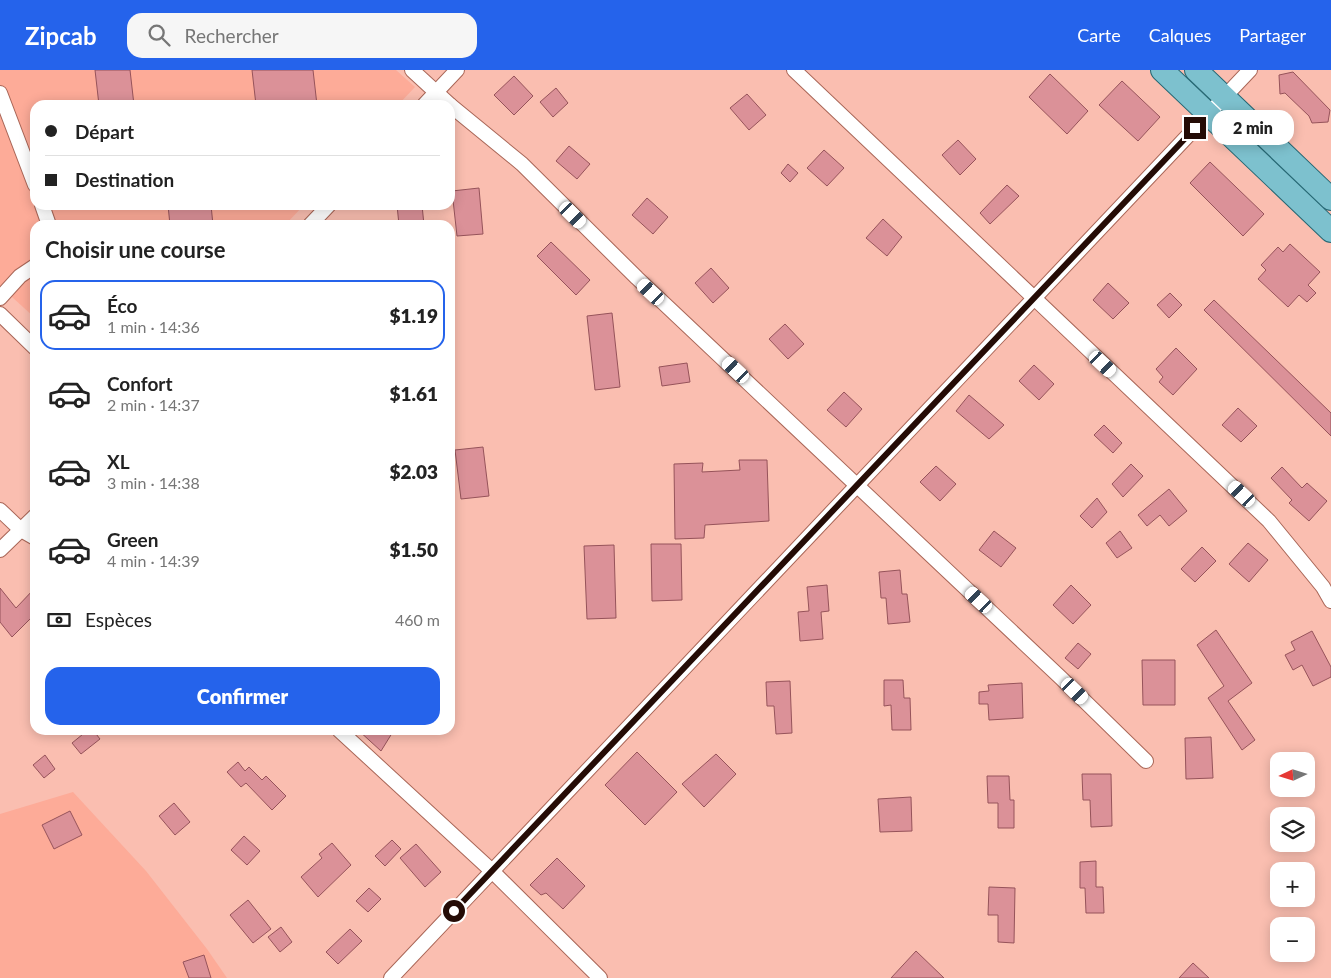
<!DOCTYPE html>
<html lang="fr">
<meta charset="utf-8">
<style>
:root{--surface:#fff;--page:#f6f6f6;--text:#222;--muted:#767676;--line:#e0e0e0;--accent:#2563eb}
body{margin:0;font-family:Lato,sans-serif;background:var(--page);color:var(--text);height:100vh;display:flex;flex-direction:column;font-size:19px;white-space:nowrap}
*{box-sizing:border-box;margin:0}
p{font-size:16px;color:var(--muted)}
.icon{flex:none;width:28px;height:28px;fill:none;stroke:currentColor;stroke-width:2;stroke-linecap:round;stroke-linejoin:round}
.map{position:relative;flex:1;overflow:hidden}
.details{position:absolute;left:30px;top:150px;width:425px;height:515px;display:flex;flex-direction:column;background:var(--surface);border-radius:15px;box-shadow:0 2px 12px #0003}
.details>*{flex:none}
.hud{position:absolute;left:30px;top:30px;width:425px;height:110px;border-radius:15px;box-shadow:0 2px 12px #0003;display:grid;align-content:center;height:110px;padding:0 15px;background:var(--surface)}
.needle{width:32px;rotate:266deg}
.fabs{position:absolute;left:1270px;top:682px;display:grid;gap:10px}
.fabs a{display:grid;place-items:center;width:45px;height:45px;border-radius:10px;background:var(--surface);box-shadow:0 2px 12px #0003;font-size:25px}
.end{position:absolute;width:22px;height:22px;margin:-11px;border:6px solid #250c06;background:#fff;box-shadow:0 0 0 2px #fff}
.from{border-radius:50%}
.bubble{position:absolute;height:35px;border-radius:15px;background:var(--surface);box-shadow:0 2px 12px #0003;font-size:16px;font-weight:800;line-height:35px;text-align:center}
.car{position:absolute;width:15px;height:30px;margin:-15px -8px;border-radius:6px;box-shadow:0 0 4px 1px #0007;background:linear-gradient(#fff 24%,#345 0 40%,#fff 0 76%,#345 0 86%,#fff 0)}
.hud b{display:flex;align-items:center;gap:18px;height:48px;font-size:19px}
.hud b+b{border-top:1px solid var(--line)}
.hud i{width:12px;height:12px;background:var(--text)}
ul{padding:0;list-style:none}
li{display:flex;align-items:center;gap:15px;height:70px;margin:0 10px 8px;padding:0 5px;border:2px solid transparent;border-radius:15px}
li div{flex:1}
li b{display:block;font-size:19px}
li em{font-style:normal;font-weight:800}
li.selected{border-color:var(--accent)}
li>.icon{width:45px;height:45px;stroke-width:1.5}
h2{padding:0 15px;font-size:22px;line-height:60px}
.pay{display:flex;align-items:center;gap:12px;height:55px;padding:0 15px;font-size:19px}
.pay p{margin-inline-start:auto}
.cta{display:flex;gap:10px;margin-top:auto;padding:10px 15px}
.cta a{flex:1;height:58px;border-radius:15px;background:var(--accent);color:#fff;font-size:20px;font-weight:800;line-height:58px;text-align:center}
header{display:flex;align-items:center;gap:30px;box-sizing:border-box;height:70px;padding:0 25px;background:var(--accent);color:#fff}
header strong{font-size:24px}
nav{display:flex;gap:28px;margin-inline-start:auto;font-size:18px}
.search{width:350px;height:45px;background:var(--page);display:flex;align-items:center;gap:12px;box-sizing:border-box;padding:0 18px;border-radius:15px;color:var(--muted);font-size:19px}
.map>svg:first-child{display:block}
.built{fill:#fdab98}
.building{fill:#db9198;stroke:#96535a}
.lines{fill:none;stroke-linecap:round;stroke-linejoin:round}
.street-casing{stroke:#a96657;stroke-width:16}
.primary-casing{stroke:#266773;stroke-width:24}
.street{stroke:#fff;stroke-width:14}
.primary{stroke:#7dc1ce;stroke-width:22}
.route{stroke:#250c06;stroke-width:6}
</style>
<header>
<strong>Zipcab</strong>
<div class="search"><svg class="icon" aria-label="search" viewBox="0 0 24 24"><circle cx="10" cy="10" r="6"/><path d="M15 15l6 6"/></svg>Rechercher</div>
<nav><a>Carte</a><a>Calques</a><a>Partager</a></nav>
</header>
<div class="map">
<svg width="1331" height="908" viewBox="0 0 1331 908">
<rect width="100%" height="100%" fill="#fabeb0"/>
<g class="built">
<polygon points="0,0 396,0 415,17 398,35 35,35 35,135 304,135 285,155 35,155 35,248 0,216"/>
<polygon points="73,722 146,801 207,879 227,908 0,908 0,744"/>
</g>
<g class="building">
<polygon points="95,0 130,0 134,35 99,35"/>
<polygon points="252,0 313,0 317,35 256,35"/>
<polygon points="1293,2 1330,40 1328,52 1312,53 1309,46 1285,23 1280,24 1279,5"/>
<polygon points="1050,4 1088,41 1067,64 1029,27"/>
<polygon points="514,6 533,26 514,45 494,25"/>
<polygon points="1122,11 1160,47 1138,71 1099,35"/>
<polygon points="556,18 568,33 553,47 540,32"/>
<polygon points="747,24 766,45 749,60 730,38"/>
<polygon points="958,70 976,89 960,105 942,85"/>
<polygon points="569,76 590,94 577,109 556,91"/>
<polygon points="824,80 844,98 827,116 807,98"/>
<polygon points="1210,92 1264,144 1243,166 1190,113"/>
<polygon points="788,94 798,103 790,112 781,103"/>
<polygon points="1007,115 1019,126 990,154 980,143"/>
<polygon points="479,118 483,164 457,166 452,121"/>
<polygon points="647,128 668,147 653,164 632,145"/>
<polygon points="168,135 211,135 213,155 170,155"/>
<polygon points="397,135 422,135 424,155 399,155"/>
<polygon points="883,149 902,167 887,186 866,168"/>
<polygon points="551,172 590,210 576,225 537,186"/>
<polygon points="1290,174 1320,202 1308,215 1316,223 1307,232 1299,225 1288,237 1258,209 1266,200 1261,195 1278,177 1283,182"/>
<polygon points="711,198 729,218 713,233 695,213"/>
<polygon points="1108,213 1129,233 1113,249 1093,230"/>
<polygon points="1170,223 1182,235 1169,248 1157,235"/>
<polygon points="1214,230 1331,343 1331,366 1204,240"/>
<polygon points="612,243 620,317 595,320 587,246"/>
<polygon points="785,254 804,274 788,289 769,269"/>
<polygon points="1176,278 1197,299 1173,325 1159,312 1163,307 1156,299"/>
<polygon points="687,293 690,312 662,316 659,297"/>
<polygon points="1034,295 1054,314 1039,330 1019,311"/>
<polygon points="844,322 862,339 846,357 827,340"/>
<polygon points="969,325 1004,355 989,369 956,341"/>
<polygon points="1238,338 1257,356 1241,372 1222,355"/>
<polygon points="1104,355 1122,373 1113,383 1094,365"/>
<polygon points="483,377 489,426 461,429 455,380"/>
<polygon points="739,390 767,390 769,451 705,455 704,468 675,469 674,394 703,393 702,402 740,400"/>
<polygon points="1131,394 1143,406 1123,427 1112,414"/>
<polygon points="936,396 956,414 940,431 920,412"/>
<polygon points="1282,397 1302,418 1307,413 1327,431 1309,451 1289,433 1292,430 1271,408"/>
<polygon points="1169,419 1187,441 1169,456 1160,445 1147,456 1138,445"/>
<polygon points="1097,428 1107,442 1092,458 1080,446"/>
<polygon points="994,461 1016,478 1001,497 979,480"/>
<polygon points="1120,461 1132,478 1117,488 1106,473"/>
<polygon points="1248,473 1268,490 1249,512 1229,494"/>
<polygon points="651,474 681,474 682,530 652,531"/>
<polygon points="614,475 616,548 587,549 584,476"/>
<polygon points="1202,477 1216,491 1195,512 1181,499"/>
<polygon points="900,500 902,524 907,524 910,552 888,554 886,528 881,528 879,502"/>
<polygon points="827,515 829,541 821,542 823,569 800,571 798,542 809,541 807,517"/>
<polygon points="1071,515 1091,535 1073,554 1053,535"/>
<polygon points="0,518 16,538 35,518 35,544 12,567 0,552"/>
<polygon points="1216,560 1252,613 1228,631 1255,670 1242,680 1208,628 1224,616 1197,575"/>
<polygon points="1312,561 1331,597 1331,607 1313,616 1302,595 1293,600 1285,585 1295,580 1291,572"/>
<polygon points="1078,573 1091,584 1078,599 1065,588"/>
<polygon points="1142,590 1175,590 1175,635 1143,635"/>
<polygon points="884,610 903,610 904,628 910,628 911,660 892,660 891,635 884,636"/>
<polygon points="790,611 792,663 776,664 774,636 767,636 766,612"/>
<polygon points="1022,613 1023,648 989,650 988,634 979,634 979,622 989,621 988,615"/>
<polygon points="88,660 93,660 100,669 81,684 72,673"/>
<polygon points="358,660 394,660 381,681"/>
<polygon points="1211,667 1213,708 1186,709 1185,668"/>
<polygon points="637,682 677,722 645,755 605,715"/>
<polygon points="716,684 736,704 704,737 682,714"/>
<polygon points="45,685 55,699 44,708 33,695"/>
<polygon points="238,692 245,701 249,697 262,710 266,706 286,726 272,740 246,713 241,717 227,702"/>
<polygon points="1082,704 1111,704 1112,756 1091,757 1090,730 1083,730"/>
<polygon points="987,706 1009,706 1010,730 1014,730 1014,758 998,758 998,733 988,733"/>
<polygon points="911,727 912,761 880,762 878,729"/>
<polygon points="174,733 190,752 175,765 159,746"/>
<polygon points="70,741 82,765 54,779 42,755"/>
<polygon points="244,766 260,781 247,795 231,780"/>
<polygon points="392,770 401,779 385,796 375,786"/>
<polygon points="332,773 351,795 318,827 301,807 322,788 319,784"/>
<polygon points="416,774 441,802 425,817 400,788"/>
<polygon points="557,788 585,816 563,839 546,823 541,825 530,815"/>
<polygon points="1096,791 1096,817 1103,817 1104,843 1086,843 1085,818 1080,818 1080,792"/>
<polygon points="989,817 1015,818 1014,873 998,872 998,845 988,845"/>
<polygon points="369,818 381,829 368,842 356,831"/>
<polygon points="248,830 271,859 253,873 230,845"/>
<polygon points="281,857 292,872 280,882 268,867"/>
<polygon points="350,859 362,871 338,894 326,882"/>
<polygon points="916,881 944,908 891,908"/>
<polygon points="204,885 211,908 189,908 183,892"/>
<polygon points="1193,893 1209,908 1179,908"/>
</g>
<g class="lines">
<g class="street-casing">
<g id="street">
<polyline points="412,0 450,35"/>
<polyline points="794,0 1269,451 1323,517 1331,531"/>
<polyline points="0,23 35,115"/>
<polyline points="424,35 457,0"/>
<polyline points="450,35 522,94 637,208 1061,608 1146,691"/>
<polyline points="42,135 49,155"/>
<polyline points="310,155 329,135"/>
<polyline points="0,228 20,206 35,196"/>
<polyline points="0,244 35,278"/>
<polyline points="0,440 21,460 35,468"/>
<polyline points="0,480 35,446"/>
<polyline points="339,660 492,801 600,908"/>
<polyline points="391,908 1250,0"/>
</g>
</g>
<g class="primary-casing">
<g id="primary">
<polyline points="1162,0 1331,161"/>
<polyline points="1196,0 1331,129"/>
</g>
</g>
<use href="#street" class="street"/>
<use href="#primary" class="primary"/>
</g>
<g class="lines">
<polyline class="route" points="454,841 1195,58"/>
</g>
</svg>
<div class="fabs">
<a><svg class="needle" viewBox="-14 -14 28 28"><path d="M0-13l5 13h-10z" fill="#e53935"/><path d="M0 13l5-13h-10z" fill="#767676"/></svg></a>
<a><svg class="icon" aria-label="layers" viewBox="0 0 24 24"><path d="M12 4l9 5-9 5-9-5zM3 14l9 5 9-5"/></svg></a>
<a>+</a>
<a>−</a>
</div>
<i class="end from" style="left:454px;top:841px"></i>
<i class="end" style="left:1195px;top:58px"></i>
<div class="bubble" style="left:1212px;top:40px;width:82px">2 min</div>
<i class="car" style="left:573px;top:145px;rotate:135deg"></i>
<i class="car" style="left:651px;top:222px;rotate:313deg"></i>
<i class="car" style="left:1103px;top:294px;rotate:133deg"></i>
<i class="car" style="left:736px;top:300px;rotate:313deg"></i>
<i class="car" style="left:1242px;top:424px;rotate:313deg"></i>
<i class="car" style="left:979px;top:530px;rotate:313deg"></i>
<i class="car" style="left:1075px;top:621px;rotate:134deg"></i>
<div class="hud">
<b><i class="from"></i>Départ</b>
<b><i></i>Destination</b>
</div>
<section class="details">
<h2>Choisir une course</h2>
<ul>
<li class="selected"><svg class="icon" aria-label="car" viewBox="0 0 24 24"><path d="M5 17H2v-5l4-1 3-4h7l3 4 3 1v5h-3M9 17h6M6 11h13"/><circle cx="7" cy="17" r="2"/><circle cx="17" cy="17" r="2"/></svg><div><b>Éco</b><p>1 min · 14:36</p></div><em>$1.19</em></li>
<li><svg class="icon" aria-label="car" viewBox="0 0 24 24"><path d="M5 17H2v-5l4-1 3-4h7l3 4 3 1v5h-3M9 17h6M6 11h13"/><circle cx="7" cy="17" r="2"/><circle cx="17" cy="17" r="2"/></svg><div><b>Confort</b><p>2 min · 14:37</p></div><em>$1.61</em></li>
<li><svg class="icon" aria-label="car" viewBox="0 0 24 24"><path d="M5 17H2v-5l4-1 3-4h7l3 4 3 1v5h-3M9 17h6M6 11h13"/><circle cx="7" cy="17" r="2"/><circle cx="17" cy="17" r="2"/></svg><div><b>XL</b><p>3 min · 14:38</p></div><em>$2.03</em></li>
<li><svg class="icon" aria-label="car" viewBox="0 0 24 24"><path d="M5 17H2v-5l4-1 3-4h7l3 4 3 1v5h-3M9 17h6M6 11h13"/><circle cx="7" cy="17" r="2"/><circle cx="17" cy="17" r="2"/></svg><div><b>Green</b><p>4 min · 14:39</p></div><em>$1.50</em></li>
</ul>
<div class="pay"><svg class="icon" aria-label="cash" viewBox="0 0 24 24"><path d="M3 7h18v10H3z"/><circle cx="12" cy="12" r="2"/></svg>Espèces<p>460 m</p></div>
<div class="cta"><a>Confirmer</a></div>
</section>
</div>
